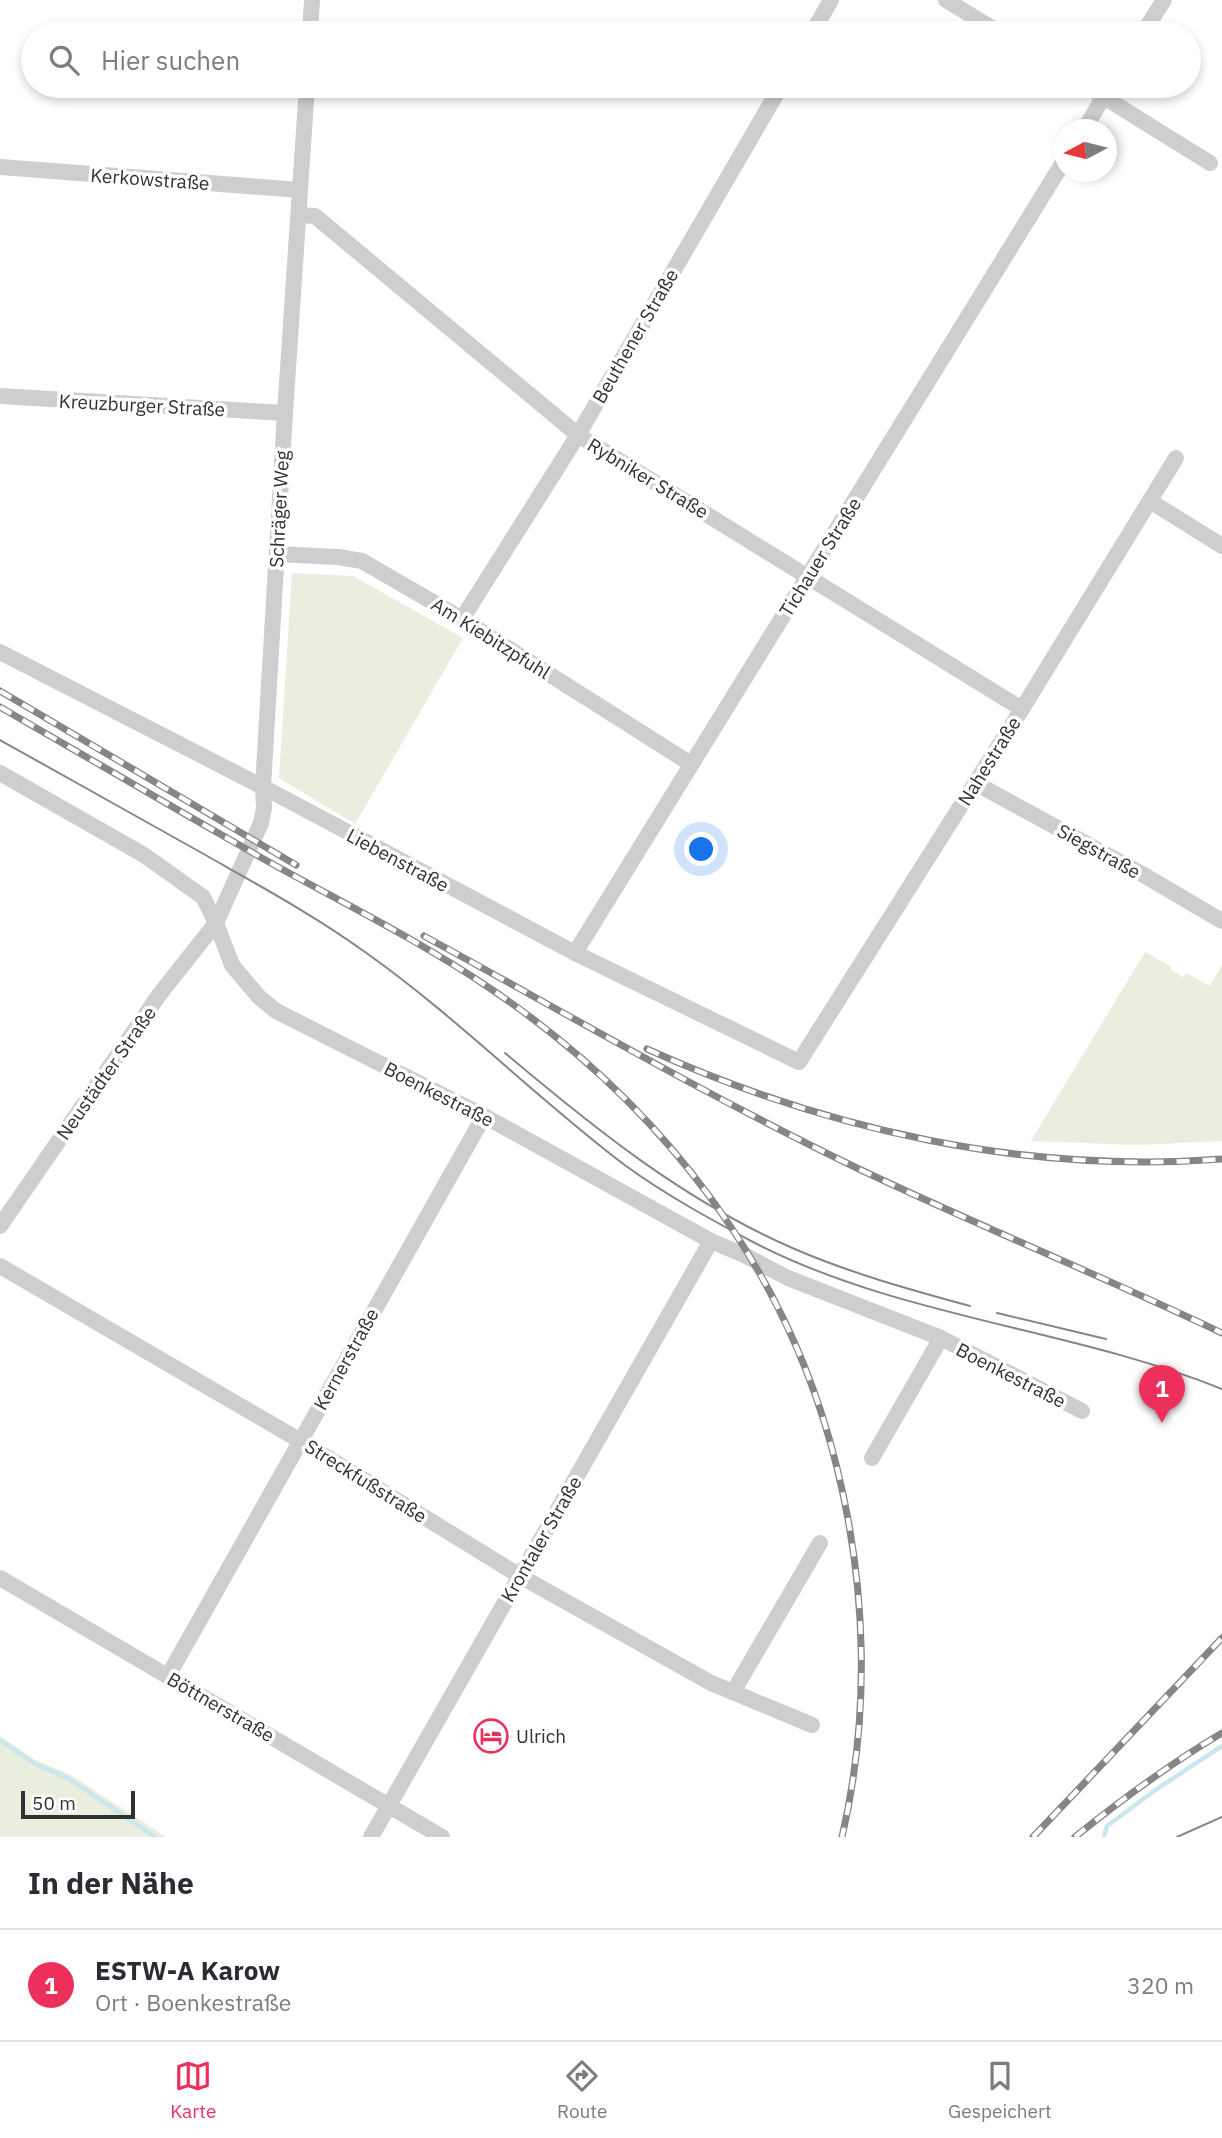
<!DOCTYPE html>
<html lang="de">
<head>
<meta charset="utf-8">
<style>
	body { margin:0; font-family:"IBM Plex Sans",sans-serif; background:#f2f2f3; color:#2b2b33 }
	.compass { position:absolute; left:1054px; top:119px; width:63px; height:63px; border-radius:50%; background:#fff; box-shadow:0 4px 10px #0003; rotate:263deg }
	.scale { position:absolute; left:21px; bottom:18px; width:114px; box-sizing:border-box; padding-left:7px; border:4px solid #313131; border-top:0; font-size:19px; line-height:24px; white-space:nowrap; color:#313131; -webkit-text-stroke:5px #fff; paint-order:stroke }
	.you { position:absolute; left:702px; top:850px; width:24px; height:24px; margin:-18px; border:5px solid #fff; border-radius:50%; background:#1a73e8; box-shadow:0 0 0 10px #1a73e833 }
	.badge { display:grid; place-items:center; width:46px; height:46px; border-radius:50%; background:#ec2f5b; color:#fff; font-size:23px; font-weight:700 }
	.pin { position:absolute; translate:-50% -58px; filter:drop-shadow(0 2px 4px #0008) }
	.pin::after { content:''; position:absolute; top:37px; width:24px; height:21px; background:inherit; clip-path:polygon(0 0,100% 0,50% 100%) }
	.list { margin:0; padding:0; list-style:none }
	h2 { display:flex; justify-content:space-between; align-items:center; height:91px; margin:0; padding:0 28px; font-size:30px }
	h2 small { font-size:23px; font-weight:400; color:#7c7c81 }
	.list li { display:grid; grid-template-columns:46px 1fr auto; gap:21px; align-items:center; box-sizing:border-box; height:112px; padding:0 28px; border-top:2px solid #e1e1e2 }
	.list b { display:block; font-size:26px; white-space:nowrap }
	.list p { margin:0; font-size:23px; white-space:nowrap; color:#7c7c81 }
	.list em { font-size:23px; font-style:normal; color:#7c7c81 }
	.icon { flex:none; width:38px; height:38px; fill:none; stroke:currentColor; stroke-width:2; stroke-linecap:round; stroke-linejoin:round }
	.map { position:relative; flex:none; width:1222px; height:1837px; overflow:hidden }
	.search { position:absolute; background:#fff; box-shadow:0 4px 10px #0003; left:21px; right:21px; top:21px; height:77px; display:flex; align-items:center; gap:18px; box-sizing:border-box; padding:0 24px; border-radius:38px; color:#7c7c81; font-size:26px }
	.sheet { height:203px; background:#fff }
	nav { display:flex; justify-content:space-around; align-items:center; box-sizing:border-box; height:98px; border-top:2px solid #e1e1e2; background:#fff; font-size:19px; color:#7c7c81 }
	nav a { display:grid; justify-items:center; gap:4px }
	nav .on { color:#ec2f5b }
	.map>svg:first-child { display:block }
	.green { fill:#e9eedf }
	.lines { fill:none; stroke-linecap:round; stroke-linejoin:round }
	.stream { stroke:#cbe6ee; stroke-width:4.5 }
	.minor { stroke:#cecece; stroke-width:16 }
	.tram { stroke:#868686; stroke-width:2 }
	.rail-casing { stroke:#868686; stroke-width:7 }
	.rail { stroke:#fff; stroke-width:4.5; stroke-dasharray:13; stroke-linecap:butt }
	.labels { text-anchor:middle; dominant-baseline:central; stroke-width:7; stroke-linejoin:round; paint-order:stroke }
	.street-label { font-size:19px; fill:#313131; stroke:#fff }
	.poi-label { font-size:19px; fill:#313131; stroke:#fff; text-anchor:start }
</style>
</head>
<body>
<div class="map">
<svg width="1222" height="1837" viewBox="0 0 1222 1837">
	<rect width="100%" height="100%" fill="#fff"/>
	<!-- green -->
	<g class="green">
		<path d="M 292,573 L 353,576 L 463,638 L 355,824 L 279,778 Z"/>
		<path d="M 1145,952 L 1170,966 L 1171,970 L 1183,977 L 1186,973 L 1210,986 L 1222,965 L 1222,1141 L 1136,1145 L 1031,1141 Z"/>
		<path d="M 0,1736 L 36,1760 L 71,1775 L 166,1837 L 0,1837 Z"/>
	</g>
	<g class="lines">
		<!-- stream -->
		<g class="stream">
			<path d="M 0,1740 L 35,1764 L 68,1778 L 155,1837"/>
			<path d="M 1104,1837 L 1107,1826 L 1154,1791 L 1222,1746"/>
		</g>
		<!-- minor -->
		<g class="minor">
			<path d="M 946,0 L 1000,33"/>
			<path d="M 310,33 L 312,0"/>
			<path d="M 812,33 L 831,0"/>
			<path d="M 1143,33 L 1164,0"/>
			<path d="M 1086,86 L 1210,163"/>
			<path d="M 1084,130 L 1110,86"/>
			<path d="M 0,167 L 300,190"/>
			<path d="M 299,215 L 315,216 L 578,435 L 1022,709"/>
			<path d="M 0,396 L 285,413"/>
			<path d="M 1150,501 L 1222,546"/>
			<path d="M 277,554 L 338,557 L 362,561 L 462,619 L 691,764"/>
			<path d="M 462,619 L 578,435 L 781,86"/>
			<path d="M 0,652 L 263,787 L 575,953 L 799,1062 L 1022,709 L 1176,458"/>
			<path d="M 0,773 L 144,855 L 203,897 L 216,923 L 232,965 L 259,997 L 276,1011 L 484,1116 L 711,1241 L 744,1255 L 788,1278 L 941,1338 L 1082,1411"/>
			<path d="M 975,783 L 1142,874 L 1222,921"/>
			<path d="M 575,953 L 1064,161"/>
			<path d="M 0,1226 L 159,995 L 216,923 L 261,823 L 264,808 L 263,787 L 285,413 L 307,86"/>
			<path d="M 0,1266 L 299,1440 L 520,1576 L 711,1683 L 812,1725"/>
			<path d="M 872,1458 L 941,1338"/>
			<path d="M 0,1578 L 442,1837"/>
			<path d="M 168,1676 L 484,1116"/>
			<path d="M 733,1692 L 820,1543"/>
			<path d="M 371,1837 L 711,1241"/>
		</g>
		<!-- tram -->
		<g class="tram">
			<path d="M 0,740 C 70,779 139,818 209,857 C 262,887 315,916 365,952 C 457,1017 536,1098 626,1166 C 666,1195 710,1219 753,1242 C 900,1318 1070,1328 1222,1389"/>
			<path d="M 505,1053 C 595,1129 687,1203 797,1250 C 853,1274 912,1290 970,1306"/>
			<path d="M 997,1313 L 1106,1339"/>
			<path d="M 1177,1837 L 1222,1817"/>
		</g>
		<defs>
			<g id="rail">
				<path d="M 0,691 L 296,865"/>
				<path d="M 0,707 C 90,759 179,811 269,862 C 343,903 420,941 491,989 C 661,1104 788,1267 837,1468 C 867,1589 870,1716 842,1837"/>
				<path d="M 424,936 C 569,1015 711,1098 859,1169 C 979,1226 1102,1276 1222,1333"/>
				<path d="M 647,1049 C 827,1130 1024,1174 1222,1159"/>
				<path d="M 1033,1837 L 1222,1638"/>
				<path d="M 1075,1837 C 1122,1799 1170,1764 1222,1733"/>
			</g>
		</defs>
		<!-- rail casing -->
		<use href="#rail" class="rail-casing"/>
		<!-- rail -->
		<use href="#rail" class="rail"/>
	</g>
	<!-- icons -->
	<defs>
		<symbol id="hotel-ring" viewBox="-11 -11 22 22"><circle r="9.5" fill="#fff" stroke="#ec2f5b" stroke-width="1.5"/><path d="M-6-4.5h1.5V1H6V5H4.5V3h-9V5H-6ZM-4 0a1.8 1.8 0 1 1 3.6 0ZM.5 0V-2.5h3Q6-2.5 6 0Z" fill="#ec2f5b"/></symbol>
	</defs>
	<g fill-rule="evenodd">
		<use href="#hotel-ring" x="472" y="1717" width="38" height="38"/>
	</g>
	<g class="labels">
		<!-- street labels -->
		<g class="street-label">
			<text transform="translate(150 179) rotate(4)">Kerkowstraße</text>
			<text transform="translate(635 336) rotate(-60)">Beuthener Straße</text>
			<text transform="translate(142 405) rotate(3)">Kreuzburger Straße</text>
			<text transform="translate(648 478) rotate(31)">Rybniker Straße</text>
			<text transform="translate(279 509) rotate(-87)">Schräger Weg</text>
			<text transform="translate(820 557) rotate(-58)">Tichauer Straße</text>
			<text transform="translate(491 638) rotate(32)">Am Kiebitzpfuhl</text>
			<text transform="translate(989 761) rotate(-58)">Nahestraße</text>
			<text transform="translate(1099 851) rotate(29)">Siegstraße</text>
			<text transform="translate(398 860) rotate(28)">Liebenstraße</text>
			<text transform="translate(106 1073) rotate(-55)">Neustädter Straße</text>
			<text transform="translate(439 1094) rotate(27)">Boenkestraße</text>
			<text transform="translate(346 1359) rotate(-61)">Kernerstraße</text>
			<text transform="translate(1011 1375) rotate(27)">Boenkestraße</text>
			<text transform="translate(366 1481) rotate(32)">Streckfußstraße</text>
			<text transform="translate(541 1539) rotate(-60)">Krontaler Straße</text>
			<text transform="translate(221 1707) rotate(30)">Böttnerstraße</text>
		</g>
		<!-- poi labels -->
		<g class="poi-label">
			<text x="516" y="1736">Ulrich</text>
		</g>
	</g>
</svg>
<svg class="compass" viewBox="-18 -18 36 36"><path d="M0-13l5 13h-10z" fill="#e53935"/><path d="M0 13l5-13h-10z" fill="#7c7c81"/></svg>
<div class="scale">50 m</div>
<div class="you"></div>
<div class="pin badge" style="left:1162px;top:1423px">1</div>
<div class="search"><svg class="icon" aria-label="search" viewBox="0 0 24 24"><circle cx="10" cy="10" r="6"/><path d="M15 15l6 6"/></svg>Hier suchen</div>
</div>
<section class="sheet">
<h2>In der Nähe<small></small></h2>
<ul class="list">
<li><span class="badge">1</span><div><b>ESTW-A Karow</b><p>Ort · Boenkestraße</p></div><em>320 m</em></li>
</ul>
</section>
<nav>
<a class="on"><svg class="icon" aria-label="map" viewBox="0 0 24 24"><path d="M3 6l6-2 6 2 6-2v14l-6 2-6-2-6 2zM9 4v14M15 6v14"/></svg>Karte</a>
<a><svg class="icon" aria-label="directions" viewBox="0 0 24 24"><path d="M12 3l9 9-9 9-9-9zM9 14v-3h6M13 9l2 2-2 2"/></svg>Route</a>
<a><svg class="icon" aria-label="saved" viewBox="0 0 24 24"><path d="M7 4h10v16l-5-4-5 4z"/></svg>Gespeichert</a>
</nav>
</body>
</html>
